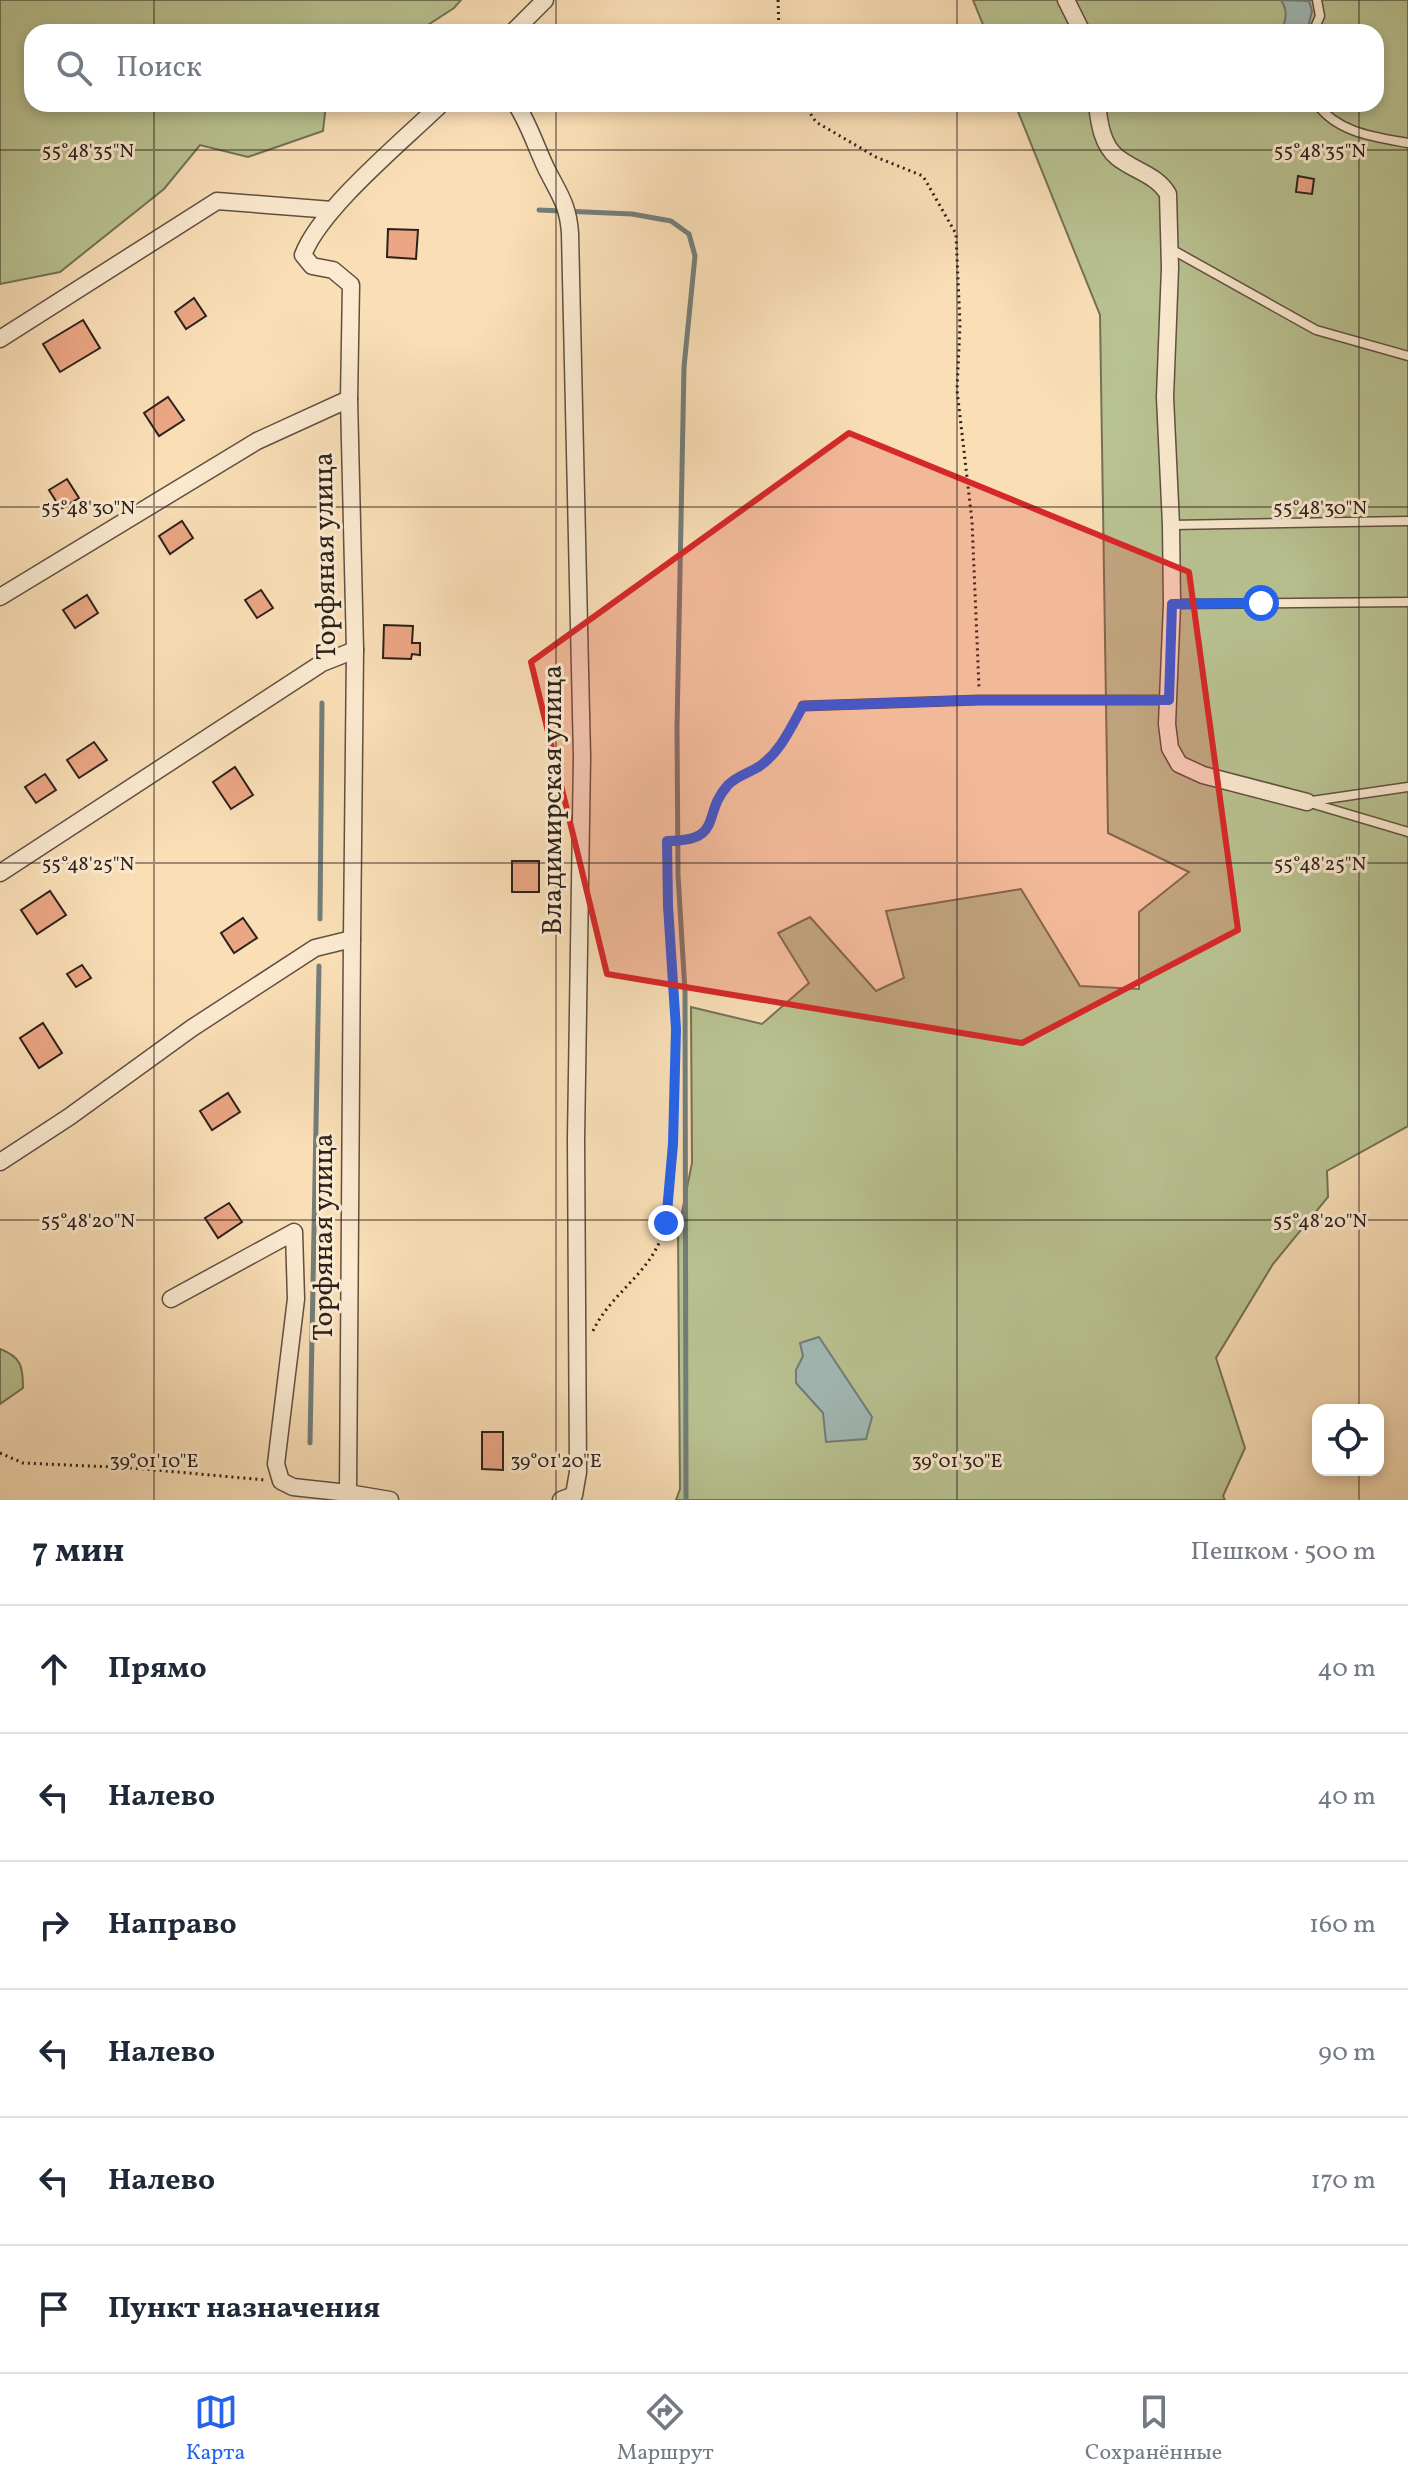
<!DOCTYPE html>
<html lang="ru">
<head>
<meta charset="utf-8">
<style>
	body { margin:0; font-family:Vollkorn,serif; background:#f2f2f3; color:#1f2937 }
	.controls { position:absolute; right:24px; bottom:24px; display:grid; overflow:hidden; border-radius:16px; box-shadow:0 4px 12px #0003 }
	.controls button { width:72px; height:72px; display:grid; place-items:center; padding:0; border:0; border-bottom:2px solid #e0e1e3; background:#fff; color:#1f2937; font:40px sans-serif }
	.stop { position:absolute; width:24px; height:24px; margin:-18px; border:6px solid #2563eb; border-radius:50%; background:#fff }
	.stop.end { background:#2563eb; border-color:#fff; box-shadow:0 2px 8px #0008 }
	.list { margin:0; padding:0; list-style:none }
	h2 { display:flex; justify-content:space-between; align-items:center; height:104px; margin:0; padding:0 32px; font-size:34px }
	h2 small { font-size:26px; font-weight:400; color:#747a83 }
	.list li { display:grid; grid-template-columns:52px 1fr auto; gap:24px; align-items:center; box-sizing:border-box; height:128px; padding:0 32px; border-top:2px solid #e0e1e3 }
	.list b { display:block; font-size:30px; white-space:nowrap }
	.list em { font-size:26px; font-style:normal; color:#747a83 }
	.icon { flex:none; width:44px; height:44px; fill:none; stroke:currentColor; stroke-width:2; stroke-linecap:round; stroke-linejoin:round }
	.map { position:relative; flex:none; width:1408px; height:1500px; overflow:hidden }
	.search { position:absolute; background:#fff; box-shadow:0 4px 12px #0003; left:24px; right:24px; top:24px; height:88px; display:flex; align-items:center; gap:20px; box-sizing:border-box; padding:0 28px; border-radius:24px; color:#747a83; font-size:30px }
	.sheet { height:872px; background:#fff }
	nav { display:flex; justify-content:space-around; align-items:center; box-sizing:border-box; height:112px; border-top:2px solid #e0e1e3; background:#fff; font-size:22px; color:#747a83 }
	nav a { display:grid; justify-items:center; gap:4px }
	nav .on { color:#2563eb }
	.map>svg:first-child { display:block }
	.green { fill:#b9c291; stroke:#737256; stroke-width:2 }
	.water { fill:#a1bab7; stroke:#737d79; stroke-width:2 }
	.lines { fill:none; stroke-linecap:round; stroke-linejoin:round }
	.stream { stroke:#737d79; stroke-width:5 }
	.building { fill:#eba684; stroke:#2d211c; stroke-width:2 }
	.lane-casing { stroke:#605042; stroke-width:11 }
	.street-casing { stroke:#605042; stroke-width:19 }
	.path { stroke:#2d211c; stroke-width:3; stroke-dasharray:2 4; stroke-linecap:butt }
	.lane { stroke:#fbead0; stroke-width:8 }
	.street { stroke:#fbead0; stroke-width:16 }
	.route { stroke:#2563eb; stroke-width:10 }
	.marked { fill:#d62828; fill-opacity:0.2; stroke:#d62828; stroke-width:6; stroke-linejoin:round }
	.ticks { fill:none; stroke:#2d211c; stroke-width:2; stroke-opacity:0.45 }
	.labels { text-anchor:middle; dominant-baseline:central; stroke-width:6; stroke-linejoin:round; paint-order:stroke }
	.street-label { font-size:28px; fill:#2d211c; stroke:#fbead0 }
	.ticks-label { font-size:20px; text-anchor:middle; fill:#2d211c; stroke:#fbead0; stroke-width:6; stroke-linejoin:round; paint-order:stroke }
</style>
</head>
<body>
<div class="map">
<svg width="1408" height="1500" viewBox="0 0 1408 1500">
	<rect width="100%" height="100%" fill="#f9deb6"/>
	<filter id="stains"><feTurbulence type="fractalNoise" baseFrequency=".0025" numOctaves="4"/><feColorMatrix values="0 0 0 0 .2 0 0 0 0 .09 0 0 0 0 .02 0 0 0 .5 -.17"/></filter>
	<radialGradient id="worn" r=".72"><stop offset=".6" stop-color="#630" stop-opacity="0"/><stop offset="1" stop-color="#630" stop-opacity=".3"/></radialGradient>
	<!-- green -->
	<g class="green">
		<path d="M 0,0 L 461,0 L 454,8 L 417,32 L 32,32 L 32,104 L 326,104 L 323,131 L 248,157 L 200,145 L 164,189 L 60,272 L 0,284 Z"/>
		<path d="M 973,0 L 1408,0 L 1408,1126 L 1327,1171 L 1328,1197 L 1273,1264 L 1216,1358 L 1245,1448 L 1223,1496 L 1225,1500 L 676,1500 L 680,1489 L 678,1232 L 692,1163 L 691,1007 L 762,1024 L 809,983 L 778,933 L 810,917 L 876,991 L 904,978 L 886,911 L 1021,889 L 1080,986 L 1139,989 L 1139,912 L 1189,872 L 1108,833 L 1100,315 L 1015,104 L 1376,104 L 1376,32 L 986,32 Z"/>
		<path d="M 0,1349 C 21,1357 23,1366 23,1388 L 0,1404 Z"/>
	</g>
	<!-- water -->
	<g class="water">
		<path d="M 1281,0 L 1309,1 L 1312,11 L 1307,32 L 1282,32 C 1285,19 1289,13 1281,0 Z"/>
		<path d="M 819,1337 L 872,1417 L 866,1439 L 826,1442 L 823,1413 L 796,1383 L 796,1370 L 803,1356 L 800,1343 Z"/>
	</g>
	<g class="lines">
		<!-- stream -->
		<g class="stream">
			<path d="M 539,210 L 632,214 L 671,221 L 689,234 L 695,256 L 684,367 L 677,728 L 678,875 L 685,992 L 686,1500"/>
			<path d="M 320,919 L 322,703"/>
			<path d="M 310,1443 L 319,966"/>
		</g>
	</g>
	<!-- building -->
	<g class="building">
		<path d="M 1298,176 L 1314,179 L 1312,194 L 1296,192 Z"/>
		<path d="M 388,229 L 418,230 L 416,259 L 387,257 Z"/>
		<path d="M 194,298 L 206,316 L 186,329 L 175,312 Z"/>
		<path d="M 83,320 L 100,348 L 60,372 L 43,344 Z"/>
		<path d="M 168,397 L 184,420 L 159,436 L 144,413 Z"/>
		<path d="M 67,479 L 79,498 L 61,509 L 49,490 Z"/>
		<path d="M 182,521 L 193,538 L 170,554 L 159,536 Z"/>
		<path d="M 261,590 L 273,608 L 257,618 L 245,600 Z"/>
		<path d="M 87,595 L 98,613 L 75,628 L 63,610 Z"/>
		<path d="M 384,625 L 413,626 L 412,643 L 420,643 L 420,655 L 412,654 L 411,659 L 383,658 Z"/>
		<path d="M 94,742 L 107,760 L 79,778 L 67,760 Z"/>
		<path d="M 235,767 L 253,795 L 231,809 L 213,782 Z"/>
		<path d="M 45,774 L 56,790 L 36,803 L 25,787 Z"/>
		<rect x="512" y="861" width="27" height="31"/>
		<path d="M 50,891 L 66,915 L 37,934 L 21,910 Z"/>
		<path d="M 243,918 L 257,938 L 234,953 L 221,933 Z"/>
		<path d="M 82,965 L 91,978 L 76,987 L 67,974 Z"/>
		<path d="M 43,1023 L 62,1053 L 39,1068 L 20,1038 Z"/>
		<path d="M 228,1093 L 240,1112 L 212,1130 L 200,1111 Z"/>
		<path d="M 229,1203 L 242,1222 L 218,1238 L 205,1218 Z"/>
		<path d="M 482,1432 L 503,1432 L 503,1470 L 482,1469 Z"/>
	</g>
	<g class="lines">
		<defs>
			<g id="lane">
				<path d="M 1313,32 L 1320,16 L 1317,0"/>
				<path d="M 1317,104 C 1338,133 1375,137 1408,143"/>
				<path d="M 1171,249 L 1316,330 L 1408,356"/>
				<path d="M 1171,525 L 1408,521"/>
				<path d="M 1172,604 L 1408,602"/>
				<path d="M 803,706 L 979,700 L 1169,700"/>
				<path d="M 1312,801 L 1408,787"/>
				<path d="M 1307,802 L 1408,832"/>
			</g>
			<g id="street">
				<path d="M 1066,0 L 1082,32"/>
				<path d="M 513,32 L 545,0"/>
				<path d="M 516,104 C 529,124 536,147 546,168 C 559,194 568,204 570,233 L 582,757 L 576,1139 L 578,1472 L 574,1495 L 561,1500"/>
				<path d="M 1097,104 C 1099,122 1102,145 1117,157 C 1134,171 1156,174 1168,194 L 1170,268 L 1165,397 L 1171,525 L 1172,604 L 1167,724 L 1170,748 L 1179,764 L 1203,775 L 1307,802"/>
				<path d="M 0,339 L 217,201 L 332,210"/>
				<path d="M 0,597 L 257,441 L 349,399"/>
				<path d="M 0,873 L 322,663 L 355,650"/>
				<path d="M 352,939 L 348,1493 L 390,1500"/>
				<path d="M 0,1162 L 69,1117 L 192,1028 L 315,948 L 352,939 L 355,650 L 349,399 L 351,285 L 333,270 L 312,266 L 303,255 C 321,208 403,141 441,104"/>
				<path d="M 171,1299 L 294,1232 L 296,1299 L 276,1464 L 281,1481 L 293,1487 L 348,1493"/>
			</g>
		</defs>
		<!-- lane casing -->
		<use href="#lane" class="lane-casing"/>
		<!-- street casing -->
		<use href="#street" class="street-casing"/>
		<!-- path -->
		<g class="path">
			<path d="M 778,0 L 779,32"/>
			<path d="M 804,104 L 816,122 L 876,157 L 923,176 L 956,234 L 960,325 L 957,390 L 972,521 L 979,688"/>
			<path d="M 593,1331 C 609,1296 648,1274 661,1238 C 669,1215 669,1189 671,1165 C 682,1057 668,950 667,841 C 726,841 700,812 729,784 C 738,776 752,772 761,765 C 779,752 788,734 798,715"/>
			<path d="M 0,1453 L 23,1463 L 133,1468 L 265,1480"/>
		</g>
		<!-- lane -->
		<use href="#lane" class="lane"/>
		<!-- street -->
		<use href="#street" class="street"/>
	</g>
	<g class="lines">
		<!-- route -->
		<path class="route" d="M 666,1223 L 673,1144 L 676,1029 L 668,906 L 667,841 C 725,841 701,814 728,785 C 736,776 751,772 760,766 C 781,751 791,727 803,706 L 979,700 L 1169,700 L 1172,604 L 1261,603"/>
	</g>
	<!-- marked area -->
	<path class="marked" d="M 849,433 L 1189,572 L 1238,930 L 1022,1043 L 607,974 L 531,662 Z"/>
	<!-- ticks -->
	<path class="ticks" d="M 154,0 L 154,32M 556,0 L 556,32M 957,0 L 957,32M 1359,0 L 1359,32M 154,104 L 154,1500M 556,104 L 556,1500M 957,104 L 957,1500M 1359,104 L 1359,1410M 0,150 L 1408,150M 0,507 L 1408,507M 0,863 L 1408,863M 0,1220 L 1408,1220M 1359,1470 L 1359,1500"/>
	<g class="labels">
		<!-- street labels -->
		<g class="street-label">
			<text transform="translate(326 556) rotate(-91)">Торфяная улица</text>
			<text transform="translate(553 800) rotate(-90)">Владимирская улица</text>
			<text transform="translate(324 1237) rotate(-90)">Торфяная улица</text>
		</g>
	</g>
	<g class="ticks-label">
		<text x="88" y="157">55°48'35"N</text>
		<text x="1320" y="157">55°48'35"N</text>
		<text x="88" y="514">55°48'30"N</text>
		<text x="1320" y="514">55°48'30"N</text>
		<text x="88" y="870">55°48'25"N</text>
		<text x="1320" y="870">55°48'25"N</text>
		<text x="88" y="1227">55°48'20"N</text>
		<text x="1320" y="1227">55°48'20"N</text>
		<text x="154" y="1467">39°01'10"E</text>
		<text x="556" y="1467">39°01'20"E</text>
		<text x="957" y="1467">39°01'30"E</text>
	</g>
	<rect width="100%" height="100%" filter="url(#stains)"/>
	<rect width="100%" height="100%" fill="url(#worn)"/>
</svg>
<div class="controls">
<button><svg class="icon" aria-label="locate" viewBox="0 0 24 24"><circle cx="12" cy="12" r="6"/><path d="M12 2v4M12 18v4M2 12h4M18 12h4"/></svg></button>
</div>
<div class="stop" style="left:1261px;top:603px"></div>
<div class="stop end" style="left:666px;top:1223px"></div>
<div class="search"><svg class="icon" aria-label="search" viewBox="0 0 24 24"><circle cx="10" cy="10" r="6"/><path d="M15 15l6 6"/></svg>Поиск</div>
</div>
<section class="sheet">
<h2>7 мин<small>Пешком · 500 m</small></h2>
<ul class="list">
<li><svg class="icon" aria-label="ahead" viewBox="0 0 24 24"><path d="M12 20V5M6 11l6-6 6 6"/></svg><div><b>Прямо</b></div><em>40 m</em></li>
<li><svg class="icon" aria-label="left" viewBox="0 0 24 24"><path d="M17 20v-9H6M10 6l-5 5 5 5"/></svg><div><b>Налево</b></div><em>40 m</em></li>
<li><svg class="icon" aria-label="right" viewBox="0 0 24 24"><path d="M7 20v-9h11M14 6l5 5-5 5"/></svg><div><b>Направо</b></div><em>160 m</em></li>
<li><svg class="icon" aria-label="left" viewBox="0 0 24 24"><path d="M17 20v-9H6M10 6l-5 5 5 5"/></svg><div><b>Налево</b></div><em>90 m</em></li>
<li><svg class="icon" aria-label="left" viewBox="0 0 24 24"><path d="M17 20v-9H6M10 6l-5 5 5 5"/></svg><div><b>Налево</b></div><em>170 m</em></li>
<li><svg class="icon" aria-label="arrive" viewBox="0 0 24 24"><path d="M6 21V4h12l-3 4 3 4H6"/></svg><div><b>Пункт назначения</b></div></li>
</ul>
</section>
<nav>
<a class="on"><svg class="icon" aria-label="map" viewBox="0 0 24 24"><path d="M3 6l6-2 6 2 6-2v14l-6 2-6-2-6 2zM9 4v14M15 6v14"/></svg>Карта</a>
<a><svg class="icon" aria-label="directions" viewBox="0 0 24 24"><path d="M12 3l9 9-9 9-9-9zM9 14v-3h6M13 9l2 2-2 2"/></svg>Маршрут</a>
<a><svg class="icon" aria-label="saved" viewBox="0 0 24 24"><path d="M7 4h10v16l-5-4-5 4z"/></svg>Сохранённые</a>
</nav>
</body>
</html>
